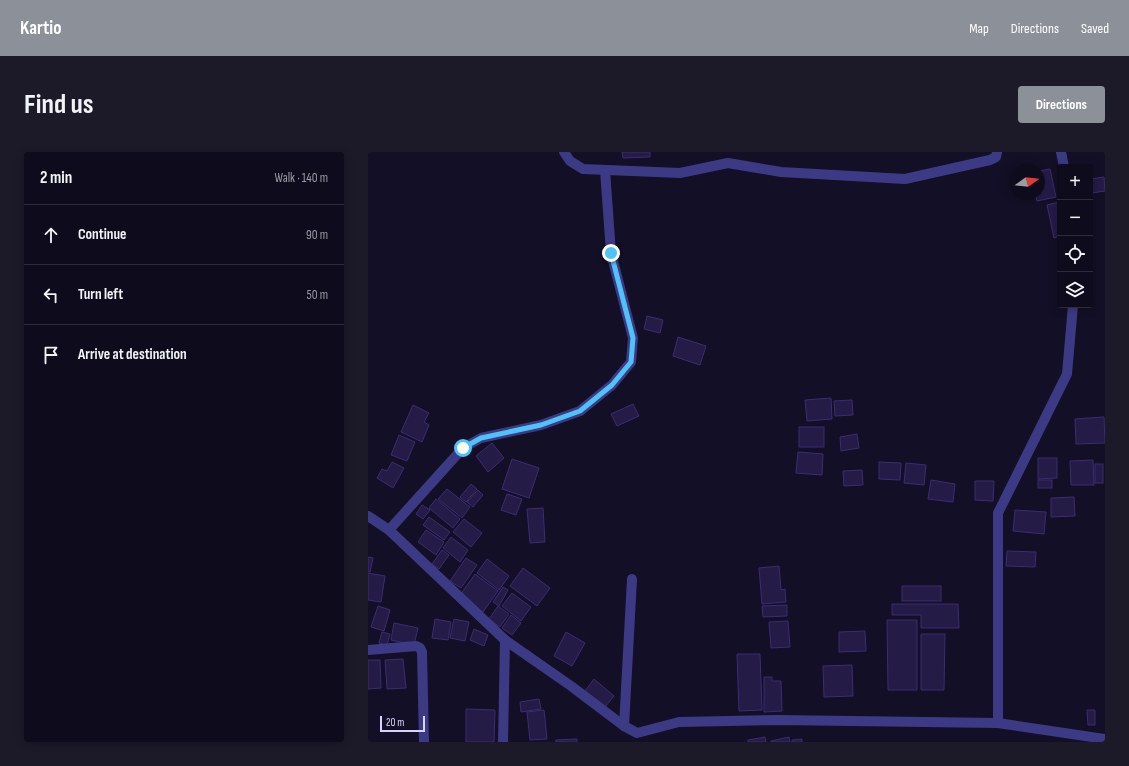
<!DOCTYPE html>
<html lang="en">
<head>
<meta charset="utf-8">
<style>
	body { margin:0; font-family:"Sofia Sans Condensed",sans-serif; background:#1c1929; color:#f1f3f6 }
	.controls { position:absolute; right:12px; top:12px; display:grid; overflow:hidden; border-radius:4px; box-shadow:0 2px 10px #0003 }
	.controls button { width:36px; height:36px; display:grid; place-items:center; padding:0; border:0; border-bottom:1px solid #2e2b3b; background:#0e0b1c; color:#f1f3f6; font:20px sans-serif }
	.compass { position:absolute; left:641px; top:12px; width:36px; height:36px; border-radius:50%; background:#0e0b1c; box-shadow:0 2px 10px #0003; rotate:75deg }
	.scale { position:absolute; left:12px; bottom:10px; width:45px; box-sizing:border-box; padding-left:4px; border:2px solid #d9d4ff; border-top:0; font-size:11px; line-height:14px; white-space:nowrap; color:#d9d4ff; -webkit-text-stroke:3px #130f26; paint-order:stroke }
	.stop { position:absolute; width:12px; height:12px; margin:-9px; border:3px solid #4fc3f7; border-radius:50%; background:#fff }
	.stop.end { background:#4fc3f7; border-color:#fff; box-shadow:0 1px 4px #0008 }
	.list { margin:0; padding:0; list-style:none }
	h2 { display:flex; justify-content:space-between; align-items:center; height:52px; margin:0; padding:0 16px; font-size:17px }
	h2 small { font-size:13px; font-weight:400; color:#9b9ba3 }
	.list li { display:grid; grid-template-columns:26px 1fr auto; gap:12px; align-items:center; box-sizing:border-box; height:60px; padding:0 16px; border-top:1px solid #2e2b3b }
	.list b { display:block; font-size:15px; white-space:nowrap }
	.list em { font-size:13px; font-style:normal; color:#9b9ba3 }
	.icon { flex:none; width:22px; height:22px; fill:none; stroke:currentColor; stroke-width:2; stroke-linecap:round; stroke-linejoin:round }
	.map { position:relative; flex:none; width:737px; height:590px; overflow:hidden; border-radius:4px }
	header { display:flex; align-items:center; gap:24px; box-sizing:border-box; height:56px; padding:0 20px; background:#8c9099; color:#fff }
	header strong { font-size:19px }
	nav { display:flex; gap:22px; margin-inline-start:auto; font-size:14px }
	.intro { display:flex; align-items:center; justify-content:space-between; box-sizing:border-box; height:96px; padding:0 24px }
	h1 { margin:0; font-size:28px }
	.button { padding:10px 18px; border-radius:4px; background:#8c9099; color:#fff; font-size:14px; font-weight:700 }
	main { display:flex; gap:24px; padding:0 24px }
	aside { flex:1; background:#0e0b1c; border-radius:4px; box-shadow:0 2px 10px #0003 }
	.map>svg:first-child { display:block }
	.building { fill:#241b47; stroke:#3b2d73 }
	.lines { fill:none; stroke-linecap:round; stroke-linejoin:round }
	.minor { stroke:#3d3a85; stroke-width:10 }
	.route { stroke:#4fc3f7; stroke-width:5 }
</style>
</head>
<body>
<header>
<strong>Kartio</strong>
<nav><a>Map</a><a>Directions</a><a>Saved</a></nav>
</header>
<div class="intro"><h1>Find us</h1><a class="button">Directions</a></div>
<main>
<aside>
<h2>2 min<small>Walk · 140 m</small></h2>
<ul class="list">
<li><svg class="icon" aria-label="ahead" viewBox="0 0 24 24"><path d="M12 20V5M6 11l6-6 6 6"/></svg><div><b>Continue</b></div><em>90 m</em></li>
<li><svg class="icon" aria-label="left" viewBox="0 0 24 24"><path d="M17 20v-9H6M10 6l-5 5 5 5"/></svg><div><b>Turn left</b></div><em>50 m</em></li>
<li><svg class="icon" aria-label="arrive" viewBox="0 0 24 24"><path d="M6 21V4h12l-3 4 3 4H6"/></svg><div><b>Arrive at destination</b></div></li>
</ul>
</aside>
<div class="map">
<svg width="737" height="590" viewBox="0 0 737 590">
	<rect width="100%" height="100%" fill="#130f26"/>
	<!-- building -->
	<g class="building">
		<path d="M 254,0 L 282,0 L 282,5 L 255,6 Z"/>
		<path d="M 682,17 L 688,45 L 669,49 L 667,42 L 671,42 L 671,19 Z"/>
		<path d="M 736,25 L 737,39 L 724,41 L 722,27 Z"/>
		<path d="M 691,50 L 692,84 L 686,86 L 679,53 Z"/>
		<path d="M 279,164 L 295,168 L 292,181 L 276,177 Z"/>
		<path d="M 310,185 L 338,194 L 332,213 L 305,204 Z"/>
		<path d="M 463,246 L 464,267 L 439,269 L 437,248 Z"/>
		<path d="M 484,248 L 485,263 L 467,264 L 466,249 Z"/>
		<path d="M 265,252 L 271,264 L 249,274 L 243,262 Z"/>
		<path d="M 45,253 L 61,261 L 56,270 L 61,273 L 54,290 L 33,280 Z"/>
		<path d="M 736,265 L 737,291 L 708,292 L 707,267 Z"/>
		<rect x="431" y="275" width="25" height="20"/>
		<path d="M 489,282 L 491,296 L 473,299 L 472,285 Z"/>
		<path d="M 31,283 L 47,290 L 39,309 L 23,303 Z"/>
		<path d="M 124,291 L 136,306 L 120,320 L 108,304 Z"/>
		<path d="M 430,300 L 455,302 L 454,323 L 428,321 Z"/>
		<path d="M 670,306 L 689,306 L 689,326 L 670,327 Z"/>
		<path d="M 144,307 L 171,316 L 161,346 L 134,337 Z"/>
		<path d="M 725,308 L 726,333 L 703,333 L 702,309 Z"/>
		<path d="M 24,310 L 36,316 L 25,336 L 9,326 L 14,317 L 19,319 Z"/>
		<path d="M 511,310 L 533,311 L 532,328 L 511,327 Z"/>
		<path d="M 538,311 L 558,313 L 556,333 L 536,331 Z"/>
		<rect x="727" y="312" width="8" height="19"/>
		<path d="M 494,318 L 495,333 L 476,334 L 475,319 Z"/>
		<path d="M 563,328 L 587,332 L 585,350 L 560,347 Z"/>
		<rect x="670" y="328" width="14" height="8"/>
		<path d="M 607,329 L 626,329 L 625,349 L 607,348 Z"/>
		<path d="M 103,332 L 109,337 L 98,350 L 92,345 Z"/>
		<path d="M 79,337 L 102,355 L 94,366 L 70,347 Z"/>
		<path d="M 110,338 L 115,343 L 105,355 L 99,350 Z"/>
		<path d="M 139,342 L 154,347 L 148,363 L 133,358 Z"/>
		<path d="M 706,345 L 707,364 L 683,365 L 683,346 Z"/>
		<path d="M 68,347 L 92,367 L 85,376 L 61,356 Z"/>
		<path d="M 54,353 L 62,358 L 55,367 L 48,362 Z"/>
		<path d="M 175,356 L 177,390 L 162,391 L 159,357 Z"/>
		<path d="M 647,358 L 678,360 L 676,382 L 645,379 Z"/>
		<path d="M 61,365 L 82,380 L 76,388 L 55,373 Z"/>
		<path d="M 96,367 L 114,381 L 103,395 L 85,380 Z"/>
		<path d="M 58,378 L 76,390 L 68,403 L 50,390 Z"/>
		<path d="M 83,385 L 100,398 L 92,410 L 75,396 Z"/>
		<path d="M 74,398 L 81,403 L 71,417 L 64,412 Z"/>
		<path d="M 639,399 L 668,400 L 667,415 L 638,414 Z"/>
		<path d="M 0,405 L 5,406 L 2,420 L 0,419 Z"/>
		<path d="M 98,406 L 109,413 L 93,436 L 82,429 Z"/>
		<path d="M 119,407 L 141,424 L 131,438 L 109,421 Z"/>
		<path d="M 411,414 L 413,438 L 417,437 L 418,450 L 394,452 L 391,416 Z"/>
		<path d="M 155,416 L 182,436 L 169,454 L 142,434 Z"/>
		<path d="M 0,421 L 17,424 L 13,450 L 0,448 Z"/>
		<path d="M 107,422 L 130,439 L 115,460 L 92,443 Z"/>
		<rect x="534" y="434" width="39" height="15"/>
		<path d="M 135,435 L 140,438 L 131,454 L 125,450 Z"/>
		<path d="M 144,441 L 163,455 L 153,469 L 134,454 Z"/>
		<path d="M 524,452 L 590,452 L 591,476 L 553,476 L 553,463 L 524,463 Z"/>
		<path d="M 419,453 L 419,464 L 395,465 L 394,454 Z"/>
		<path d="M 10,454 L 22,458 L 16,479 L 3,475 Z"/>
		<path d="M 130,454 L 141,462 L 132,475 L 121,467 Z"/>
		<path d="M 143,463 L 153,471 L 144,483 L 134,476 Z"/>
		<path d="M 67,467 L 83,470 L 80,488 L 64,486 Z"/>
		<path d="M 86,467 L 101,470 L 97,489 L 82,486 Z"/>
		<path d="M 519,468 L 549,468 L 549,538 L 520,538 Z"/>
		<path d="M 420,469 L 422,495 L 403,496 L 401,470 Z"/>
		<path d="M 26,471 L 50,476 L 46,493 L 23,488 Z"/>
		<path d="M 106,477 L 120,483 L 116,494 L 102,488 Z"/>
		<path d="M 497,479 L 498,499 L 471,500 L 471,480 Z"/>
		<path d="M 14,480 L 22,482 L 19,493 L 11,491 Z"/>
		<path d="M 198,480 L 217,491 L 204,514 L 186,504 Z"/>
		<path d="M 553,482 L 577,482 L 576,538 L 553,538 Z"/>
		<path d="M 369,502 L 392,502 L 394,558 L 371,559 Z"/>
		<path d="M 35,507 L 38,536 L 19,537 L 17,508 Z"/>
		<path d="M 0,508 L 12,508 L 13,536 L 0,537 Z"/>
		<path d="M 484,513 L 485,544 L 456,545 L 455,514 Z"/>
		<path d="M 396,525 L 404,525 L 404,529 L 413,529 L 414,559 L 396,560 Z"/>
		<path d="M 226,527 L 246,544 L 237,555 L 217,539 Z"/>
		<path d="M 171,547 L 173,557 L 153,560 L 152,550 Z"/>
		<path d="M 98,557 L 127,558 L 126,590 L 98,590 Z"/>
		<path d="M 176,558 L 179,587 L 162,588 L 159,560 Z"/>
		<path d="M 719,558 L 727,558 L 727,573 L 720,573 Z"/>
		<path d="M 397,585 L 398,590 L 380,590 L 380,588 Z"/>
		<path d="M 421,585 L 422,590 L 403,590 L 403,589 Z"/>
		<path d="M 209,587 L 209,590 L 188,590 L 188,588 Z"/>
		<path d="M 434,587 L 434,590 L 424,590 L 424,588 Z"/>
	</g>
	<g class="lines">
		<!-- minor -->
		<g class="minor">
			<path d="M 196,0 L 202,9 L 215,17 L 312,21 L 360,11 L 413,20 L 537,27 L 622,8 L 628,5 L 629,0"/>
			<path d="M 693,0 L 696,15"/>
			<path d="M 0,364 L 21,378 L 137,488 L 203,534 L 256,574 L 269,581 L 311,570 L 410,568 L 630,571 L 737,587"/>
			<path d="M 21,378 L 95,296 L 113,286 L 173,273 L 212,259 L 244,233 L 263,210 L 265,186 L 243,101 L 237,18"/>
			<path d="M 0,498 L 48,494 L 52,496 L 54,500 L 56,590"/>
			<path d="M 630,571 L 630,361 L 699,222 L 705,153"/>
			<path d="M 256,574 L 264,427"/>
			<path d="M 135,590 L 137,488"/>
		</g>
	</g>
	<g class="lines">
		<!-- route -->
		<path class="route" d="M 95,296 L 113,286 L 173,273 L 212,259 L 244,233 L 263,210 L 265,186 L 243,101"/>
	</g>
</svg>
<div class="controls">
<button>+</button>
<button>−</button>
<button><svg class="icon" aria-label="locate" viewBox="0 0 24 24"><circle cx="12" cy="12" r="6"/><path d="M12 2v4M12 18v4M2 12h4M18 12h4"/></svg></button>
<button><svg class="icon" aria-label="layers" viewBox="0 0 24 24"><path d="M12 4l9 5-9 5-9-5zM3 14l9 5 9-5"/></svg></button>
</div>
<svg class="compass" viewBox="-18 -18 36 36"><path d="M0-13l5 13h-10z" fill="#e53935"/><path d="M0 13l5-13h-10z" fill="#9b9ba3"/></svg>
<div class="scale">20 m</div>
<div class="stop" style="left:95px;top:296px"></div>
<div class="stop end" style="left:243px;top:101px"></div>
</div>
</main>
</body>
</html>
